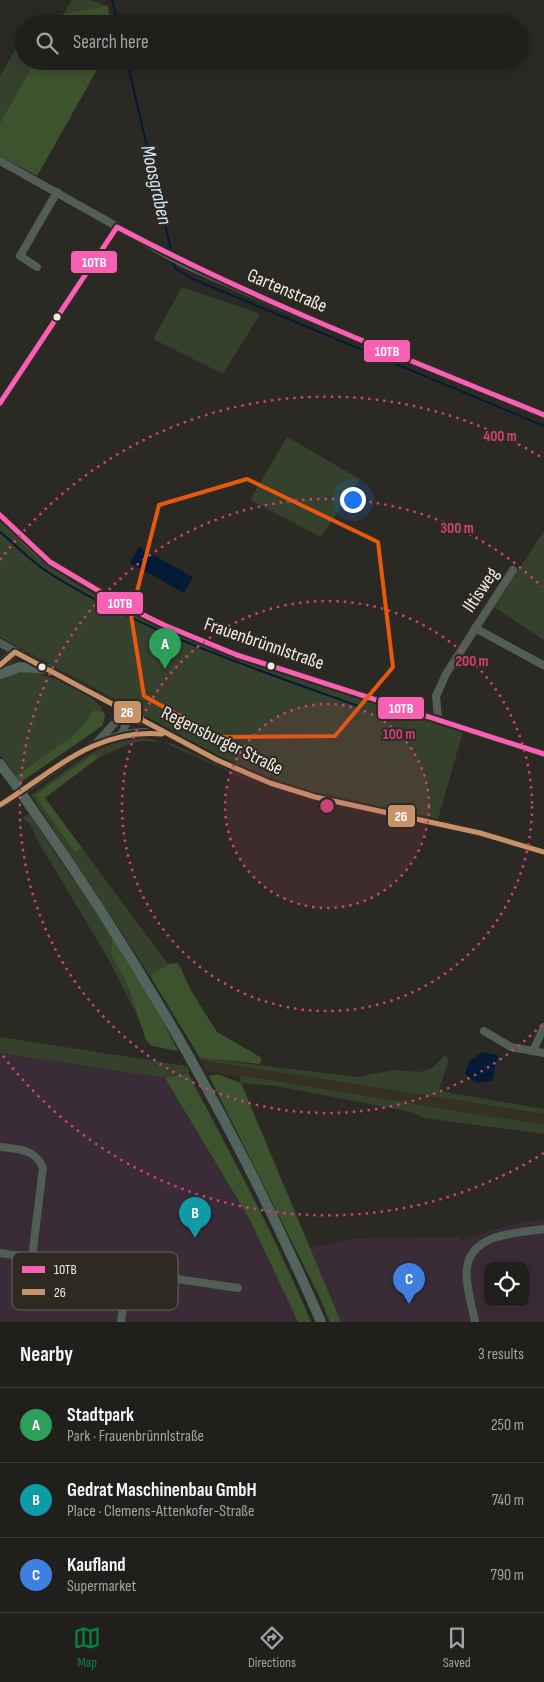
<!DOCTYPE html>
<html lang="en">
<head>
<meta charset="utf-8">
<style>
	body { margin:0; font-family:"Sofia Sans Condensed",sans-serif; background:#282724; color:#f1f3f6 }
	.controls { position:absolute; right:15px; bottom:15px; display:grid; overflow:hidden; border-radius:10px; box-shadow:0 2px 12px #0003 }
	.controls button { width:45px; height:45px; display:grid; place-items:center; padding:0; border:0; border-bottom:1px solid #3d3d3a; background:#201f1b; color:#f1f3f6; font:25px sans-serif }
	.you { position:absolute; left:352px; top:499px; width:18px; height:18px; margin:-12px; border:4px solid #fff; border-radius:50%; background:#1a73e8; box-shadow:0 0 0 8px #1a73e833 }
	.badge { display:grid; place-items:center; width:32px; height:32px; border-radius:50%; background:#0b8043; color:#fff; font-size:16px; font-weight:700 }
	.pin { position:absolute; translate:-50% -41px; filter:drop-shadow(0 1px 2px #0008) }
	.pin::after { content:''; position:absolute; top:26px; width:18px; height:15px; background:inherit; clip-path:polygon(0 0,100% 0,50% 100%) }
	.list { margin:0; padding:0; list-style:none }
	h2 { display:flex; justify-content:space-between; align-items:center; height:65px; margin:0; padding:0 20px; font-size:21px }
	h2 small { font-size:16px; font-weight:400; color:#a2a2a3 }
	.list li { display:grid; grid-template-columns:32px 1fr auto; gap:15px; align-items:center; box-sizing:border-box; height:75px; padding:0 20px; border-top:1px solid #3d3d3a }
	.list b { display:block; font-size:19px; white-space:nowrap }
	.list p { margin:0; font-size:16px; white-space:nowrap; color:#a2a2a3 }
	.list em { font-size:16px; font-style:normal; color:#a2a2a3 }
	.icon { flex:none; width:28px; height:28px; fill:none; stroke:currentColor; stroke-width:2; stroke-linecap:round; stroke-linejoin:round }
	.map { position:relative; flex:none; width:544px; height:1322px; overflow:hidden }
	.search { position:absolute; background:#201f1b; box-shadow:0 2px 12px #0003; left:15px; right:15px; top:15px; height:55px; display:flex; align-items:center; gap:12px; box-sizing:border-box; padding:0 18px; border-radius:28px; color:#a2a2a3; font-size:19px }
	.sheet { height:290px; background:#201f1b }
	nav { display:flex; justify-content:space-around; align-items:center; box-sizing:border-box; height:70px; border-top:1px solid #3d3d3a; background:#201f1b; font-size:14px; color:#a2a2a3 }
	nav a { display:grid; justify-items:center; gap:2px }
	nav .on { color:#0b8043 }
	.map>svg:first-child { display:block }
	.commercial { fill:#3a2c36; fill-rule:evenodd }
	.built { fill:#353021 }
	.green { fill:#35412c }
	.forest { fill:#3d532e }
	.water { fill:#041a36 }
	.lines { fill:none; stroke-linecap:round; stroke-linejoin:round }
	.stream { stroke:#041a36; stroke-width:2 }
	.minor { stroke:#515d56; stroke-width:8 }
	.major { stroke:#52645b; stroke-width:10 }
	.major-bridge { stroke:#52645b; stroke-width:10 }
	.bus-1-casing { stroke:#2e2a21; stroke-width:9 }
	.bus-2-casing { stroke:#2e2a21; stroke-width:9 }
	.bus-1 { stroke:#f860b3; stroke-width:5 }
	.bus-2 { stroke:#c7916a; stroke-width:5 }
	.marked { fill:none; stroke:#e8590c; stroke-width:4; stroke-linejoin:round }
	.ring { fill:none; stroke:#cb4277; stroke-width:2.5; stroke-dasharray:2.5 5 }
	.bus-dot { fill:#eeece5; stroke:#2e2a21; stroke-width:2 }
	.labels { text-anchor:middle; dominant-baseline:central; stroke-width:4; stroke-linejoin:round; paint-order:stroke }
	.street-label { font-size:19px; fill:#eeece5; stroke:#2e2a21 }
	.water-label { font-size:20px; font-style:italic; fill:#d3e6ff; stroke:#2e2a21 }
	.key { fill:#2e2a21; stroke:#68645c; stroke-width:1 }
	.key-label { font-size:14px; fill:#eeece5 }
	.centre { fill:#cb4277; stroke:#2e2a21; stroke-width:2.5 }
	.ring-label { font-size:15px; text-anchor:middle; font-weight:bold; fill:#cb4277; stroke:#2e2a21; stroke-width:4; stroke-linejoin:round; paint-order:stroke }
	.line-badge { stroke:#2e2a21; stroke-width:2 }
	.badge-label { font-size:14px; text-anchor:middle; font-weight:bold; fill:#fff }
</style>
</head>
<body>
<div class="map">
<svg width="544" height="1322" viewBox="0 0 544 1322">
	<rect width="100%" height="100%" fill="#2b2924"/>
	<!-- commercial -->
	<g class="commercial">
		<path d="M 0,1053 L 165,1078 L 249,1218 L 298,1322 L 0,1322 Z"/>
		<path d="M 544,1219 L 544,1322 L 341,1322 L 310,1248 L 351,1239 L 459,1237 L 462,1241 L 502,1227 ZM 488,1266 L 525,1266 L 525,1303 L 488,1303 Z"/>
	</g>
	<!-- built -->
	<path class="built" d="M 201,1060 L 544,1114 L 544,1125 L 206,1071 Z"/>
	<!-- green -->
	<g class="green">
		<path d="M 72,0 L 90,0 L 108,6 L 63,14 Z"/>
		<path d="M 23,35 L 24,61 L 35,61 L 0,123 L 0,77 Z"/>
		<path d="M 182,287 L 260,314 L 223,374 L 153,339 Z"/>
		<path d="M 287,437 L 360,479 L 321,537 L 250,500 Z"/>
		<path d="M 0,520 L 42,561 L 78,585 L 122,609 L 236,657 L 463,732 L 438,819 C 387,808 333,800 283,783 C 261,775 240,766 219,756 L 0,637 Z"/>
		<path d="M 544,531 L 544,640 L 494,607 Z"/>
		<path d="M 24,671 C 46,674 93,690 104,712 L 94,710 L 75,734 L 16,776 L 0,755 L 0,679 Z"/>
		<path d="M 141,737 L 173,744 L 277,793 L 163,742 L 142,741 L 127,745 L 98,758 L 94,754 L 36,794 L 75,853 L 82,848 L 168,964 L 150,976 L 31,795 C 64,773 100,739 141,737 Z"/>
		<path d="M 29,814 L 112,937 L 111,955 L 126,981 L 138,1018 L 110,962 L 35,836 C 33,827 30,822 22,818 Z"/>
		<path d="M 0,1037 L 187,1066 L 190,1072 L 165,1078 L 0,1053 Z"/>
		<path d="M 444,1056 L 449,1058 L 439,1091 L 544,1109 L 544,1114 L 201,1060 L 200,1058 L 357,1077 L 394,1070 L 420,1072 L 432,1068 Z"/>
		<path d="M 239,1075 L 544,1125 L 544,1134 L 424,1118 L 411,1112 L 276,1086 L 241,1083 Z"/>
	</g>
	<!-- forest -->
	<g class="forest">
		<path d="M 108,6 L 110,24 L 57,24 L 63,14 Z"/>
		<path d="M 35,61 L 102,61 L 37,176 L 0,156 L 0,123 Z"/>
		<path d="M 94,710 L 104,712 L 105,717 L 102,726 L 21,782 L 16,776 L 75,734 Z"/>
		<path d="M 94,754 L 98,758 L 45,798 L 82,848 L 75,853 L 35,795 Z"/>
		<path d="M 112,937 L 160,1016 L 178,1051 L 152,1046 L 146,1040 L 126,981 L 111,955 Z"/>
		<path d="M 178,963 L 193,994 L 217,1032 L 262,1058 L 260,1064 L 200,1058 L 150,976 L 168,964 Z"/>
		<path d="M 188,1073 C 231,1155 276,1237 311,1322 L 298,1322 L 249,1218 L 165,1078 Z"/>
		<path d="M 217,1074 L 241,1083 L 341,1322 L 330,1322 L 319,1296 L 209,1076 Z"/>
	</g>
	<!-- water -->
	<g class="water">
		<path d="M 139,547 L 193,577 L 184,593 L 130,563 Z"/>
		<path d="M 482,1052 L 498,1055 L 492,1081 L 477,1083 L 465,1074 L 469,1062 Z"/>
	</g>
	<g class="lines">
		<!-- stream -->
		<g class="stream">
			<path d="M 112,0 L 118,24"/>
			<path d="M 127,61 L 172,254"/>
			<path d="M 173,261 L 175,268 L 193,279 L 544,426"/>
			<path d="M 0,532 C 16,545 32,562 49,573 C 145,633 253,668 358,706"/>
		</g>
		<!-- minor -->
		<g class="minor">
			<path d="M 0,161 L 182,263 L 275,304 L 544,415"/>
			<path d="M 37,267 L 20,256 L 57,192"/>
			<path d="M 0,403 L 117,227"/>
			<path d="M 0,515 L 36,551 L 50,562 L 121,604 L 164,625 L 237,655 L 544,754"/>
			<path d="M 475,628 L 543,665"/>
			<path d="M 0,643 L 217,760 L 270,783 L 315,797 L 480,833 L 544,852"/>
			<path d="M 438,719 L 436,696 L 446,674 L 513,570"/>
			<path d="M 122,733 L 126,724 L 126,711"/>
			<path d="M 98,741 L 126,711"/>
			<path d="M 0,805 C 49,778 103,720 162,734"/>
			<path d="M 484,1031 L 511,1047 L 544,1053"/>
			<path d="M 533,1051 L 544,1027"/>
			<path d="M 0,1147 C 18,1149 36,1149 43,1168 L 32,1257"/>
			<path d="M 0,1253 L 238,1288"/>
			<path d="M 121,1322 L 128,1272"/>
			<path d="M 475,1322 C 472,1305 465,1285 467,1268 C 471,1233 518,1233 544,1229"/>
		</g>
		<!-- major -->
		<g class="major">
			<path d="M 0,665 L 15,652"/>
			<path d="M 0,674 L 20,667 L 48,669"/>
			<path d="M 0,764 L 16,785"/>
			<path d="M 26,800 C 144,967 240,1135 321,1322"/>
		</g>
		<!-- major-bridge -->
		<path class="major-bridge" d="M 16,785 L 26,800"/>
		<defs>
			<g id="bus-1">
				<path d="M 0,403 L 117,227 C 255,300 400,356 544,415"/>
				<path d="M 0,515 L 50,562 L 121,604 L 164,625 L 237,655 L 544,754"/>
			</g>
			<g id="bus-2">
				<path d="M 0,665 L 15,652 L 217,760 L 270,783 L 315,797 L 480,833 L 544,852"/>
				<path d="M 0,805 C 53,772 95,728 162,734"/>
			</g>
		</defs>
		<!-- bus-1 casing -->
		<use href="#bus-1" class="bus-1-casing"/>
		<!-- bus-2 casing -->
		<use href="#bus-2" class="bus-2-casing"/>
		<!-- bus-1 -->
		<use href="#bus-1" class="bus-1"/>
		<!-- bus-2 -->
		<use href="#bus-2" class="bus-2"/>
	</g>
	<!-- marked area -->
	<path class="marked" d="M 247,479 L 378,542 L 393,667 L 335,736 L 218,737 L 144,696 L 131,615 L 159,505 Z"/>
	<!-- distance rings -->
	<circle cx="327" cy="806" r="102" fill="#cb4277" fill-opacity=".12"/>
	<g class="ring">
		<circle cx="327" cy="806" r="102"/>
		<circle cx="327" cy="806" r="205"/>
		<path d="M542 1025A307 307 0 1 1 542 587"/>
		<path d="M544 1153A409 409 0 0 1 0 1052M0 560A409 409 0 0 1 544 459"/>
	</g>
	<!-- markers -->
	<g class="bus-dot">
		<circle cx="57" cy="317" r="4.5"/>
		<circle cx="271" cy="666" r="4.5"/>
		<circle cx="42" cy="667" r="4.5"/>
	</g>
	<g class="labels">
		<!-- street labels -->
		<g class="street-label">
			<text transform="translate(287 291) rotate(23)">Gartenstraße</text>
			<text transform="translate(481 590) rotate(-56)">Iltisweg</text>
			<text transform="translate(264 644) rotate(19)">Frauenbrünnlstraße</text>
			<text transform="translate(222 741) rotate(26)">Regensburger Straße</text>
		</g>
		<!-- water labels -->
		<g class="water-label">
			<text transform="translate(156 185) rotate(77)">Moosgraben</text>
		</g>
	</g>
	<!-- legend -->
	<rect x="12" y="1252" width="166" height="58" rx="8" class="key"/>
	<rect x="22" y="1266" width="23" height="7" fill="#f860b3"/>
	<rect x="22" y="1289" width="23" height="6" fill="#c7916a"/>
	<g class="key-label">
		<text x="54" y="1274">10TB</text>
		<text x="54" y="1297">26</text>
	</g>
	<circle cx="327" cy="806" r="8" class="centre"/>
	<g class="ring-label">
		<text x="500" y="441">400 m</text>
		<text x="457" y="533">300 m</text>
		<text x="472" y="666">200 m</text>
		<text x="399" y="739">100 m</text>
	</g>
	<g class="line-badge">
		<rect x="70" y="250" width="48" height="24" rx="5" fill="#f860b3"/>
		<rect x="363" y="339" width="48" height="24" rx="5" fill="#f860b3"/>
		<rect x="96" y="591" width="48" height="24" rx="5" fill="#f860b3"/>
		<rect x="377" y="696" width="48" height="24" rx="5" fill="#f860b3"/>
		<rect x="113" y="700" width="29" height="24" rx="5" fill="#c7916a"/>
		<rect x="387" y="804" width="29" height="24" rx="5" fill="#c7916a"/>
	</g>
	<g class="badge-label">
		<text x="94" y="267">10TB</text>
		<text x="387" y="356">10TB</text>
		<text x="120" y="608">10TB</text>
		<text x="401" y="713">10TB</text>
		<text x="127" y="717">26</text>
		<text x="401" y="821">26</text>
	</g>
</svg>
<div class="controls">
<button><svg class="icon" aria-label="locate" viewBox="0 0 24 24"><circle cx="12" cy="12" r="6"/><path d="M12 2v4M12 18v4M2 12h4M18 12h4"/></svg></button>
</div>
<div class="you"></div>
<div class="pin badge" style="left:165px;top:669px;background:#2e9e5b">A</div>
<div class="pin badge" style="left:195px;top:1238px;background:#0f9aa8">B</div>
<div class="pin badge" style="left:409px;top:1304px;background:#3f7fe0">C</div>
<div class="search"><svg class="icon" aria-label="search" viewBox="0 0 24 24"><circle cx="10" cy="10" r="6"/><path d="M15 15l6 6"/></svg>Search here</div>
</div>
<section class="sheet">
<h2>Nearby<small>3 results</small></h2>
<ul class="list">
<li><span class="badge" style="background:#2e9e5b">A</span><div><b>Stadtpark</b><p>Park · Frauenbrünnlstraße</p></div><em>250 m</em></li>
<li><span class="badge" style="background:#0f9aa8">B</span><div><b>Gedrat Maschinenbau GmbH</b><p>Place · Clemens-Attenkofer-Straße</p></div><em>740 m</em></li>
<li><span class="badge" style="background:#3f7fe0">C</span><div><b>Kaufland</b><p>Supermarket</p></div><em>790 m</em></li>
</ul>
</section>
<nav>
<a class="on"><svg class="icon" aria-label="map" viewBox="0 0 24 24"><path d="M3 6l6-2 6 2 6-2v14l-6 2-6-2-6 2zM9 4v14M15 6v14"/></svg>Map</a>
<a><svg class="icon" aria-label="directions" viewBox="0 0 24 24"><path d="M12 3l9 9-9 9-9-9zM9 14v-3h6M13 9l2 2-2 2"/></svg>Directions</a>
<a><svg class="icon" aria-label="saved" viewBox="0 0 24 24"><path d="M7 4h10v16l-5-4-5 4z"/></svg>Saved</a>
</nav>
</body>
</html>
